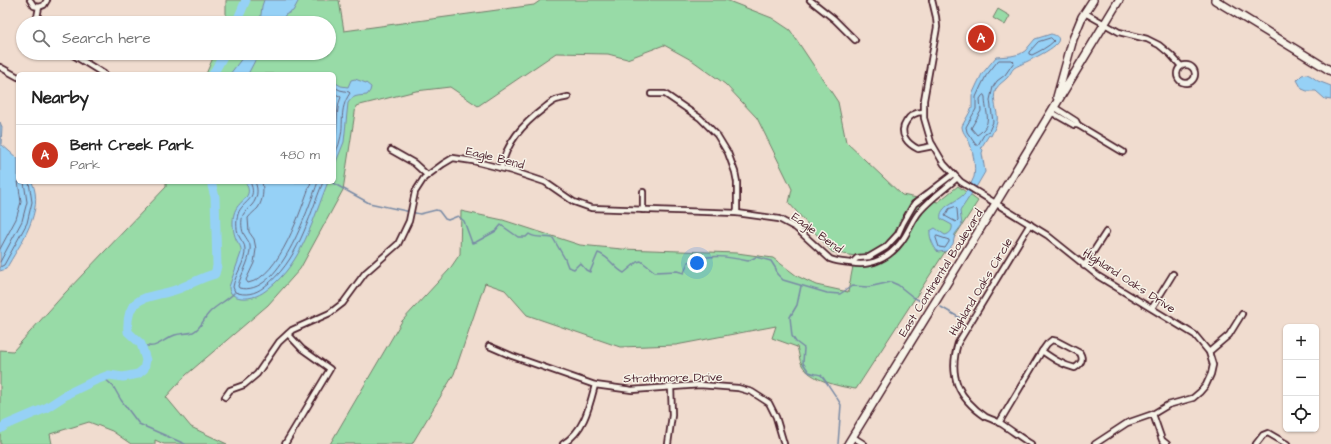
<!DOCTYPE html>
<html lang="en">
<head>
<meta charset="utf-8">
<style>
	body { margin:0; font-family:"Architects Daughter",sans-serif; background:#f2f2f2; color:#222 }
	.controls { position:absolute; right:12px; bottom:12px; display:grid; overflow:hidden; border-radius:6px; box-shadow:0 1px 3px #0004 }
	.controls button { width:36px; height:36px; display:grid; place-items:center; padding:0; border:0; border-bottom:1px solid #e0e0e0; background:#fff; color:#222; font:20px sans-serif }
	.you { position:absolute; left:697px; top:263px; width:14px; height:14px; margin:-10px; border:3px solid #fff; border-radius:50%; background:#1a73e8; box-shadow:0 0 0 6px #1a73e833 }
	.badge { display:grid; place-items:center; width:26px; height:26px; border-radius:50%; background:#c8321e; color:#fff; font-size:13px; font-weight:700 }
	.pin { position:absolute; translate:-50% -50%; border:2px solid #fff; box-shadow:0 1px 4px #0006 }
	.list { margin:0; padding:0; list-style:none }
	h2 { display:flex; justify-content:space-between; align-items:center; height:52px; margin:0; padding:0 16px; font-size:17px }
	h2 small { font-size:13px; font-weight:400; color:#767676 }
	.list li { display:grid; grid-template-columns:26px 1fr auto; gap:12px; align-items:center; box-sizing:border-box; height:60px; padding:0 16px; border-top:1px solid #e0e0e0 }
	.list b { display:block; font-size:15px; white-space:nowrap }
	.list p { margin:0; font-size:13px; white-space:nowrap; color:#767676 }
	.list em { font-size:13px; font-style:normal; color:#767676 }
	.icon { flex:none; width:22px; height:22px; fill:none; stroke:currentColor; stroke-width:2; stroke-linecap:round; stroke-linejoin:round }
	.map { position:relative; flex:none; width:1331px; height:444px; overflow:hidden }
	.search { position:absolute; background:#fff; box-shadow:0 1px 3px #0004; left:16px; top:16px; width:320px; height:44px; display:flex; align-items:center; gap:10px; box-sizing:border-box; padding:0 14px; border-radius:22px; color:#767676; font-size:15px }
	.panel { position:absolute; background:#fff; box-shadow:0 1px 3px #0004; left:16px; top:72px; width:320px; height:112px; border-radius:6px }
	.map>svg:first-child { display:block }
	.green { fill:#98dba7; stroke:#717d69 }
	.water { fill:#96d1f6; stroke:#788aa5 }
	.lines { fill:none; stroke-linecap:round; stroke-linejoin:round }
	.shore { stroke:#68667c; stroke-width:1 }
	.stream { stroke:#788aa5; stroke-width:1.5 }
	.river { stroke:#96d1f6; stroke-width:9 }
	.street-casing { stroke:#4a1f2b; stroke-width:8 }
	.secondary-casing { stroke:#4a1f2b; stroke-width:10 }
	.street { stroke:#f7f3e8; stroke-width:4.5 }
	.secondary { stroke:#f7f3e8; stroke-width:7 }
	.labels { text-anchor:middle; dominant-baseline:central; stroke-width:3; stroke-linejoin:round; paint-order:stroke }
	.street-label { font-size:12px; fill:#4a1f2b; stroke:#f7f3e8 }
</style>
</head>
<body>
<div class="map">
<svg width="1331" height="444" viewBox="0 0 1331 444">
	<rect width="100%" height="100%" fill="#f0dccf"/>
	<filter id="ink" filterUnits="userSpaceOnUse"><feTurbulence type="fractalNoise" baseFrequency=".025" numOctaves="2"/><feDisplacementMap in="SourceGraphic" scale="8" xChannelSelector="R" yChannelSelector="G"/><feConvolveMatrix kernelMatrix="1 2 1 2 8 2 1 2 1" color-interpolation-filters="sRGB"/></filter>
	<g filter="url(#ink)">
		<!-- green -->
		<g class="green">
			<path d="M 226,0 L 339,0 L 344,31 L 534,5 L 541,0 L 726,0 L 772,18 L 790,30 L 838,102 L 846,142 L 902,195 L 938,202 L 958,186 L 978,201 L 856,389 C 840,387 810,380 802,365 C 799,360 799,352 797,347 L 772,338 L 776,326 L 676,345 L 620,347 L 527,315 L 505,290 L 485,283 L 454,374 L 412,444 L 330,444 L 402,321 L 449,270 L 460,254 L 461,211 L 503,220 L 580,245 L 622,249 L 737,253 L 773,258 L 797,276 L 816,285 L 848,292 L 855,256 L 832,252 L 789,203 L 792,189 L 757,118 L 725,84 L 693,61 L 664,45 L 627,59 L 608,54 L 556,53 L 478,106 L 450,87 L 416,91 L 356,106 L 343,190 L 300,269 L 268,305 L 186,375 L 166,397 L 191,427 L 227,444 L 164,444 L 155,440 L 155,444 L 131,444 L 112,431 L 89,422 L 50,434 L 52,444 L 0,444 L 0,350 L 13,351 L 65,293 L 166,187 L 166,182 L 334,182 L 334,74 L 206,74 L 215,53 L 329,53 L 329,23 L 226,23 Z"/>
			<path d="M 998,9 L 1010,16 L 1005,25 L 993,18 Z"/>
		</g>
		<!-- water -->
		<g class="water">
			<path d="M 264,0 L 299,0 L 293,11 L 285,15 L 282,23 L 260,23 L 262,6 Z"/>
			<path d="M 1051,34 C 1080,41 1017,65 1014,68 C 1011,71 1010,75 1007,78 C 1003,82 999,84 996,89 C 991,101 999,111 997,122 C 996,127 993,131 991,136 L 989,135 L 981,148 L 983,150 L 982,153 L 985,172 L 978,184 L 960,211 L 962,225 L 955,234 L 953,244 L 947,251 L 938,252 C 934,248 929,237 930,231 L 935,228 L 945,235 C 950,234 953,230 952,225 L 941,219 C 938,206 958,202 965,193 C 968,189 972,182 974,177 C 976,168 973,148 968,140 C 966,135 962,132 962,126 L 972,108 L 972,95 L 977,84 L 982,74 L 996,57 L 1011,56 L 1020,54 L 1025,51 L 1035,39 Z"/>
			<path d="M 246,53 L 259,53 L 248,74 L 230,74 Z"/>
			<path d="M 1307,74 L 1311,76 L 1318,81 L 1331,86 L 1331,100 L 1325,99 L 1316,91 L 1307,91 L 1302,89 L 1297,80 L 1302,75 Z"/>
			<path d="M 355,79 L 366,83 L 371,87 L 370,91 L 367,95 C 358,96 353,95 348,103 L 344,142 L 334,167 L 334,82 L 341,86 L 348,87 L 351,80 Z"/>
			<path d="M 0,122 L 2,127 L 1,144 L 18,159 L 18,182 L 32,182 C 45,211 20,244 6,269 L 0,271 Z"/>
			<path d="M 245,182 L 328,182 C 313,219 302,263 269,288 C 261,295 252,299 241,298 C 235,297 229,294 229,287 L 241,253 C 242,246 238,244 236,239 C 233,232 232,221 234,214 C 237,200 256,198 245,182 Z"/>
		</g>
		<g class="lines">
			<!-- shore -->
			<g class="shore">
				<path d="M 1051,38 L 1054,41 C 1048,47 1040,51 1032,55 L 1029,54 L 1029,52 L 1038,42 Z"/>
				<path d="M 999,60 L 1012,60 L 1014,62 L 1005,75 L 997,81 L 993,87 L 990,100 L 993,122 L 989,131 L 985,133 L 978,145 L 976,145 L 967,132 L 966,127 L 976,109 L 976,97 L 981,86 L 986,76 Z"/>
				<path d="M 334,87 L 340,90 L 349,92 L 350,93 C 338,111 345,122 340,140 C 339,146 336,151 334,156"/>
				<path d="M 334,93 L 341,97 C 335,111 339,128 334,142"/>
				<path d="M 984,95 L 985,97 C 985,113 994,124 977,135 L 971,128 L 981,111 L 980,99 L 982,96 Z"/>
				<path d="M 250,182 C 259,200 242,201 238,214 C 236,221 236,232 240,238 C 242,242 245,244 245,249 C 246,262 235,274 233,287 L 235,292 C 245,296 255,294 264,287 C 298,262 308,219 323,182"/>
				<path d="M 255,182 C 259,190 257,199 252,205 C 249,208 245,211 243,215 C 241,220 241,231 245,236 C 248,241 251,244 250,250 C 249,263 241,274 238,286 L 239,288 C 280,298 307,210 318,182"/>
				<path d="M 262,182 C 264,191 263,200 258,208 C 255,211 251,214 248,218 L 249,232 L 254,239 L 256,249 L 254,263 L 246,280 L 248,283 C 280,277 301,209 311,182"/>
				<path d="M 955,207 L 957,209 L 958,220 L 956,222 L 945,216 L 949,209 Z"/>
				<path d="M 937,236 L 949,240 L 949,242 L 945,248 L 939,247 L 936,238 Z"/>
				<path d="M 0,249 L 16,219 L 21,202 L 18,181"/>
				<path d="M 0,262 L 22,221 L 27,202 L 24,182"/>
				<path d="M 0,267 L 4,265 L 27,223 L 32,202 L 29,182"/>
			</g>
			<!-- stream -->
			<g class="stream">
				<path d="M 331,182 L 369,203 L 420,214 L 436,210 L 439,211 L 445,219 L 448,220 L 458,216 L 464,221 L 472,243 L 476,242 L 496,231 L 501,225 L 518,237 L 526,237 L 529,234 C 536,239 544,236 553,238 L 565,259 L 568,267 L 574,269 L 580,263 L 586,270 L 590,272 L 598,253 C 610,257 614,268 624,273 L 637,262 L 641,261 L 655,272 L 677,271 L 684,273 L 688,262 C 711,254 725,256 748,261 L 756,257 L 771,261 L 776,269 L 777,274 L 783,280 L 827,293 L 840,294 L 852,286 L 868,287 L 891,282 L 898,285 L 913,297 L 922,302"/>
				<path d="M 801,286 L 797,305 L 790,317 L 792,336 L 796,342 L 804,348 L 803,363 L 809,372 C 813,374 818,374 821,375 C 823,377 840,402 841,405 L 838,444"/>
				<path d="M 941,307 L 960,318"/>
				<path d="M 141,344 C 157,351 161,340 175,335 C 181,333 187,334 193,332 C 202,328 203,319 209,313 C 216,305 227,301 234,293"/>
				<path d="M 103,377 L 113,386 L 121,400 L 139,424 L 185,444"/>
			</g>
			<!-- river -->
			<g class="river">
				<path d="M 236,23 L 246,0"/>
				<path d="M 213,74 L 225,53"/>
				<path d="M 0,429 L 6,425 L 46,408 L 69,393 L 96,380 L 109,375 L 123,377 L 138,374 L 144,369 L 146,360 L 141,344 L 128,332 C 125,292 151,299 178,289 C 191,284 202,277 215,274 L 217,266 L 215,197 L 212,186"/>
			</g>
			<defs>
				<g id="street">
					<path d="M 30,0 L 34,6 L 39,7 L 44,5 L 47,0"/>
					<path d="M 810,0 L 834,19 L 855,40"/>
					<path d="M 932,0 L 936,17 L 937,27 L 924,100 L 924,118 L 931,142 L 944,164 L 961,182 L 1047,235 L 1098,276 L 1195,335 L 1209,352 L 1213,365 L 1211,374 L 1206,385 L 1200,392 L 1193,398 L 1168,405 L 1153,414 L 1127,423 L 1095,444"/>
					<path d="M 1085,13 L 1119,32 L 1147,39 L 1159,45 L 1171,55 L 1181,66"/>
					<path d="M 36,23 L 39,7"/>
					<path d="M 70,53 L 104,74"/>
					<circle cx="1186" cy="74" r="9"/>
					<path d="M 0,67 L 18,77"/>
					<path d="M 651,94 L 665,94 L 700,118 L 717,135 L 728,153 L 735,172 L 737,182 L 737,213"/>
					<path d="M 1054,107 L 1076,121 L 1078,125"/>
					<path d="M 923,112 C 915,112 910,115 906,122 C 898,134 908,144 918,149 L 933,146"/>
					<path d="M 1051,112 L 1074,125 L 1078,125 L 1123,152"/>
					<path d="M 391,150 L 414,163 L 427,175"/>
					<path d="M 501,168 C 507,142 522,125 543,109 C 547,106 551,102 556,100 C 559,99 564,98 568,97"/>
					<path d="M 643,192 L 643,210"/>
					<path d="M 1030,224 L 958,343 C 948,376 958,398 986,417 C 991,419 996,421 1000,423 C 1011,430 1021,438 1031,444"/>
					<path d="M 852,263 L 857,258 L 869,257 L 886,247 L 898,234 L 903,223 L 914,204 L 953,174"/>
					<path d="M 1084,266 L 1106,232"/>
					<path d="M 1152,308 L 1173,274"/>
					<path d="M 1052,340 L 1057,341 L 1080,353 C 1084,360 1081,364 1075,368 C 1062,365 1052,358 1042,351 L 1047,344 Z"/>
					<path d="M 489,346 L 512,356 L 595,385 L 632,390 L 700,385 L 738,388 L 752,392 L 769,403 L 776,417 L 784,444"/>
					<path d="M 1209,352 L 1229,335 L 1242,314"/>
					<path d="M 225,397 L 230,390 L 244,385 L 257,374 L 279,342 L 292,330 L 330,313 L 343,303 L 365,273 L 398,244 L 409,221 L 415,192 L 424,178 L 443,164 L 453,158 L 473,161 L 512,171 L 545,182 L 574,202 L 591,208 L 737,213 L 779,219 L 796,228 L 830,259 C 838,262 843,262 851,263 C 871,267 889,258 901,242 C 909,232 912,220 920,211 C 931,198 945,189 957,178"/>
					<path d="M 1153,414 L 1162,440 L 1167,444"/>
					<path d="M 999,423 L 1042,351"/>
					<path d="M 853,437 L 864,444"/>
					<path d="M 285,444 L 330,369 L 302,349 L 288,334"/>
					<path d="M 563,444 C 584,431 589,408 595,385"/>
					<path d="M 668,444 L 672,415 L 671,387"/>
					<path d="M 1256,444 L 1263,435 L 1268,433 L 1287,444"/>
				</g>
				<g id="secondary">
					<path d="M 1215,0 L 1331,71"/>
					<path d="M 1057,97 L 1073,39 L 1082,17 L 1093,0"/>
					<path d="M 848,444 L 996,203 L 1119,0"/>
				</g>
			</defs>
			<!-- street casing -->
			<use href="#street" class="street-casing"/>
			<!-- secondary casing -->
			<use href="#secondary" class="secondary-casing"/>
			<!-- street -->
			<use href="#street" class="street"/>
			<!-- secondary -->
			<use href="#secondary" class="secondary"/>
		</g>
	</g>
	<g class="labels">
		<!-- street labels -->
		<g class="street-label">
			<text transform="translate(495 158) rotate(14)">Eagle Bend</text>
			<text transform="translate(817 233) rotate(36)">Eagle Bend</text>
			<text transform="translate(941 273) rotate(-58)">East Continental Boulevard</text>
			<text transform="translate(1129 281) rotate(33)">Highland Oaks Drive</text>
			<text transform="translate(981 287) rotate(-59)">Highland Oaks Circle</text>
			<text transform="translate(673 378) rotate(-1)">Strathmore Drive</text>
		</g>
	</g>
</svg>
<div class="controls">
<button>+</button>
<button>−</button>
<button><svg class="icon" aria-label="locate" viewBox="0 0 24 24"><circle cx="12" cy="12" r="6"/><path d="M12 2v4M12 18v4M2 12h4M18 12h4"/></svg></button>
</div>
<div class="you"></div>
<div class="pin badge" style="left:981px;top:38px">A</div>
<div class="search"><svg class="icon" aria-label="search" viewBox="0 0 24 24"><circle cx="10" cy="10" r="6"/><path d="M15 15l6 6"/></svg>Search here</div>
<section class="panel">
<h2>Nearby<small></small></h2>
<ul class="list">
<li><span class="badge">A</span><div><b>Bent Creek Park</b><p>Park</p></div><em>480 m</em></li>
</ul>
</section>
</div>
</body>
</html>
